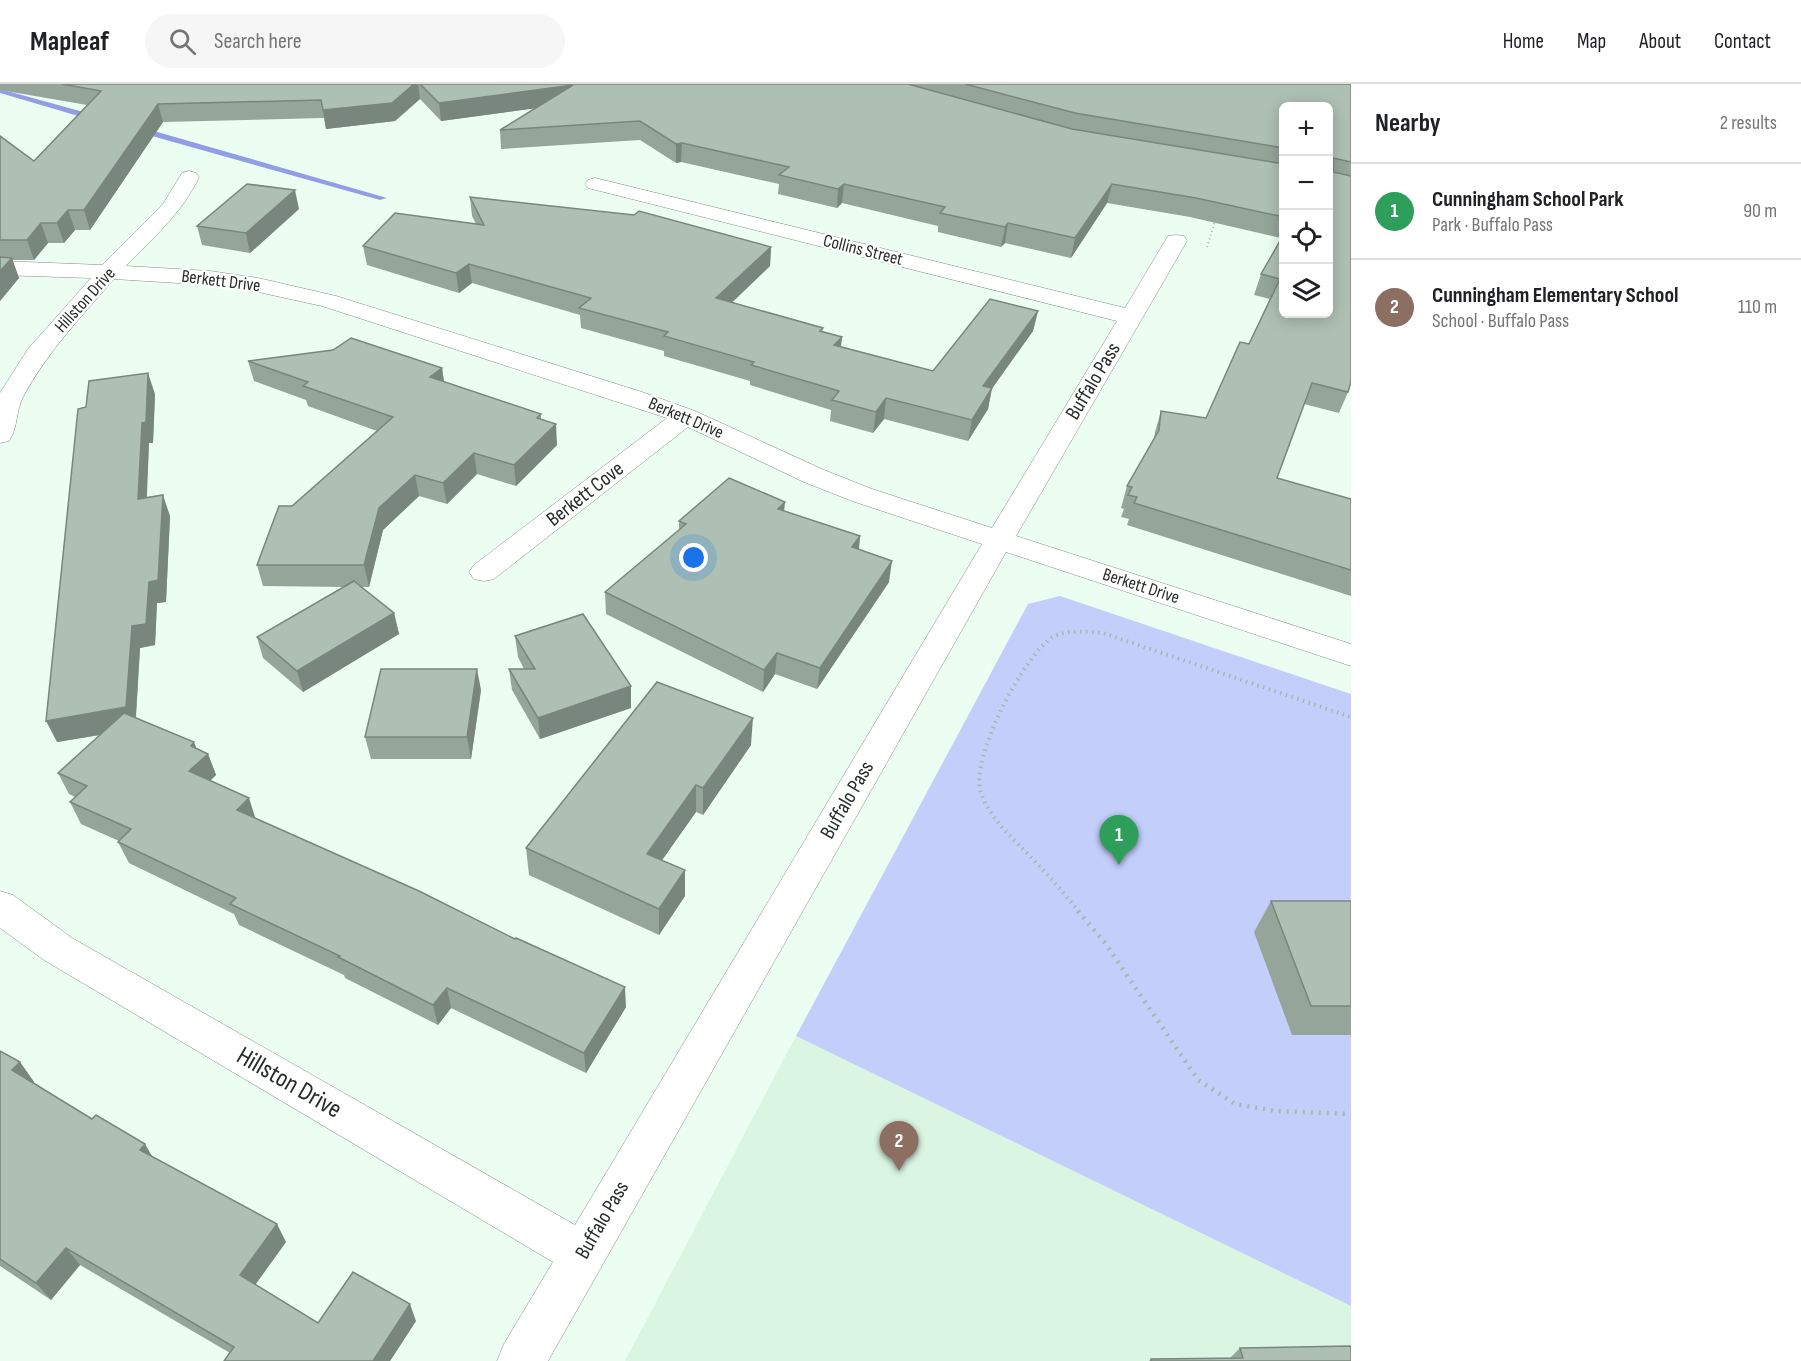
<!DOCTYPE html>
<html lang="en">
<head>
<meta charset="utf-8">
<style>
	body { margin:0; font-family:"Sofia Sans Condensed",sans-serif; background:#f6f6f6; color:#202124 }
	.controls { position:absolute; right:18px; top:18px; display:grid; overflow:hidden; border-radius:9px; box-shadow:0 3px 15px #0003 }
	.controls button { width:54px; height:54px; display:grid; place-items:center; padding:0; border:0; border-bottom:2px solid #e0e0e0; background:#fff; color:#202124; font:30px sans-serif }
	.you { position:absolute; left:694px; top:474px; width:21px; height:21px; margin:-15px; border:4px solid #fff; border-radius:50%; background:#1a73e8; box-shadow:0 0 0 9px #1a73e833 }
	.badge { display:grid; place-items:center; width:39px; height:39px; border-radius:50%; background:#5b65dc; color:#fff; font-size:20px; font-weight:700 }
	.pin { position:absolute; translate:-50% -50px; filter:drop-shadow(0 2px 3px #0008) }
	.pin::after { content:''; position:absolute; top:32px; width:21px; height:18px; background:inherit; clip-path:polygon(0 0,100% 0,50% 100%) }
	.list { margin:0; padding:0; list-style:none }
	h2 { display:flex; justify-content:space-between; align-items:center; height:78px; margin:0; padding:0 24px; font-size:26px }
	h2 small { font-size:20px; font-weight:400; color:#757577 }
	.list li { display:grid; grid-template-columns:39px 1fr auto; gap:18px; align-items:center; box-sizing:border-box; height:96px; padding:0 24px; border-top:2px solid #e0e0e0 }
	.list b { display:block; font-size:22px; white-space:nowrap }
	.list p { margin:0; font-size:20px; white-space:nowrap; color:#757577 }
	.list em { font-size:20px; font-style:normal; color:#757577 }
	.icon { flex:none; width:33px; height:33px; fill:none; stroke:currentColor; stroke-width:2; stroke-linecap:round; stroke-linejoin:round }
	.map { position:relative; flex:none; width:1351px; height:1277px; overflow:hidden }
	header { display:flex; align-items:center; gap:36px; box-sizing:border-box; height:84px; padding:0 30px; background:#fff; border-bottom:2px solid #e0e0e0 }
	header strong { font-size:28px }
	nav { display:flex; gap:33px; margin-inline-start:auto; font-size:21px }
	.search { width:420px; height:54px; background:#f6f6f6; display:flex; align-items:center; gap:15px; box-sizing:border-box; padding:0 21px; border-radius:33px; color:#757577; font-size:22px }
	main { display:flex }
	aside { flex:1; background:#fff }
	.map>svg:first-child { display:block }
	.built { fill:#daf5e2 }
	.green { fill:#c4cefb }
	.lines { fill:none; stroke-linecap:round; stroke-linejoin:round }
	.stream { fill:#919ee5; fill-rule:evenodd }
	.street-casing { stroke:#7f9185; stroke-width:1 }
	.path-far2 { stroke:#a8b7ac; stroke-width:2; stroke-dasharray:1 3; stroke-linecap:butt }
	.path-far1 { stroke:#a8b7ac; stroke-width:4; stroke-dasharray:1.5 4.5; stroke-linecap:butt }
	.path { stroke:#a8b7ac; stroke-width:4.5; stroke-dasharray:2 6; stroke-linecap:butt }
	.street { fill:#fff; fill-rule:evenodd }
	.wall { fill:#95a59a; fill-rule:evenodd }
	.shaded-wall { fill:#79867d }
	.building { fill:#adc0b3; stroke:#79867d; stroke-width:1.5 }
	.labels { text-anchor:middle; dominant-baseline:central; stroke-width:4.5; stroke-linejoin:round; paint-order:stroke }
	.far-street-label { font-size:18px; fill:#262d28; stroke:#fff }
	.street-label { font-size:21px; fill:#262d28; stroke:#fff }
	.near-street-label { font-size:26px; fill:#262d28; stroke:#fff }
</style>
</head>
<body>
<header>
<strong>Mapleaf</strong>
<div class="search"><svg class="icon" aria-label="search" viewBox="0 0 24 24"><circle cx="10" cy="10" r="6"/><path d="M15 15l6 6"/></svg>Search here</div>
<nav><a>Home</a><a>Map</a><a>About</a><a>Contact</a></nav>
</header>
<main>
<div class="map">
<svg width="1351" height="1277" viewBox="0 0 1351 1277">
	<rect width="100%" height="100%" fill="#ebfef1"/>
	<!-- built -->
	<path class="built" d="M 796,952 L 1351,1222 L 1351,1277 L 625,1277 Z"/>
	<!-- green -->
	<path class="green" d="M 1060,512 L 1351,610 L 1351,1222 L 796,952 L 1028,520 Z"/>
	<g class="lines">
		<!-- stream -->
		<g class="stream">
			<path d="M 0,5 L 98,32 L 99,34 L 92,36 L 0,9 Z"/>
			<path d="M 134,43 L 140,43 L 387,114 L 380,116 L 134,47 Z"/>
		</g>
		<defs>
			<path id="street" d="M 189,87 L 196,89 L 199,93 C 183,128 153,154 126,182 L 210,187 L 258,194 L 336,212 L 642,308 L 695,327 L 824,386 L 872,405 L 992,444 L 1117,237 L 588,104 L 585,100 L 588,96 L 595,94 L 1125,224 L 1168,152 L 1176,151 L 1184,152 L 1187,157 L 1016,452 L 1351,560 L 1351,582 L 1006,468 L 548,1277 L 497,1277 L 504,1260 L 553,1178 L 44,876 L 0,844 L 0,807 L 13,811 L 72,854 L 575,1141 L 982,460 L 852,417 L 804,398 L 688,343 L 494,495 L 484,497 L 474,495 L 469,488 L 474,481 L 667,334 L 322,222 L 258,208 L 210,201 L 114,195 C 82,232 47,268 23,313 C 16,326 18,344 9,357 L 0,359 L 0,309 L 28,265 L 91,194 L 0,191 L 0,177 L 102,181 L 163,120 L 182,89 Z"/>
		</defs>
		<!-- street casing -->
		<use href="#street" class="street-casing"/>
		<!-- path-far2 -->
		<path class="path-far2" d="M 1207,163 L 1216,134"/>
		<!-- path-far1 -->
		<path class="path-far1" d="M 1079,828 C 1063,808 1046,789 1028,770 C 1010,752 990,734 981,709 C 969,676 1024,570 1053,553 C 1067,545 1088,548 1103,549 L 1351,633"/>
		<!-- path -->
		<path class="path" d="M 1078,827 L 1105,859 L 1198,996 L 1235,1020 L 1276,1027 L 1351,1030"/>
		<!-- street -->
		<use href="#street" class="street"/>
	</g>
	<!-- wall -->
	<g class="wall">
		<path d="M 0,0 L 1351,0 L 1351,298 L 1348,308 L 1339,329 L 1304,320 L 1277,394 L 1351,415 L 1351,512 L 1127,441 L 1129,435 L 1121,433 L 1124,425 L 1121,424 L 1127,402 L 1154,355 L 1155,348 L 1161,327 L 1206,334 L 1249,260 L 1270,215 L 1254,211 L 1261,190 L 1281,154 L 1190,133 L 1107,119 L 1071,174 L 1005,159 L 1001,163 L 938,148 L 938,142 L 842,119 L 837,124 L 778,110 L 779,100 L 681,78 L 676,79 L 640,56 L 501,65 L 500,46 L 535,24 L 441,37 L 420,15 L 395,37 L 326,45 L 324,34 L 163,38 L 90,146 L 75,146 L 64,159 L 48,159 L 34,176 L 12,176 L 19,194 L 0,217 L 0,52 L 34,77 L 87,21 L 0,6 ZM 1284,22 L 1329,22 L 1284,230 Z"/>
		<path d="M 470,113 L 771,163 L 770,182 L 732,218 L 823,244 L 822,248 L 842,253 L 841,263 L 933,287 L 1038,227 L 1033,247 L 992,304 L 988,325 L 968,357 L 884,335 L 873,349 L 830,337 L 831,326 L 750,301 L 750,297 L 664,272 L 664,267 L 581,244 L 580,231 L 472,199 L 459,209 L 367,181 L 363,162 L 476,140 L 472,132 Z"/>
		<path d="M 299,125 L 250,169 L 202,161 L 197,142 Z"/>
		<path d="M 248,277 L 442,284 L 444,298 L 541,330 L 541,335 L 557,361 L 516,402 L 477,390 L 447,420 L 419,412 L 383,446 L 369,503 L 360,503 L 394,529 L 399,550 L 303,608 L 263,574 L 257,553 L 345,503 L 263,502 L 257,481 L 292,422 L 377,347 L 308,322 L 306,316 L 254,297 Z"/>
		<path d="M 155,310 L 153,359 L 149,359 L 146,414 L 170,432 L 166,518 L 157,519 L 155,561 L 140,564 L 136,634 L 208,670 L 216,691 L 210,697 L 256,735 L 626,923 L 586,989 L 451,924 L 438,941 L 345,894 L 344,891 L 239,841 L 234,830 L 129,779 L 118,758 L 119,757 L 81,740 L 70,718 L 75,713 L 69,710 L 58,689 L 100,651 L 57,658 Z"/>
		<path d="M 784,427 L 860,452 L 859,466 L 889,498 L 817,605 L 775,590 L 763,608 L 606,530 L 605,508 L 679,446 L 679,437 Z"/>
		<path d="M 515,552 L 631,602 L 631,624 L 540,655 L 512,606 L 509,585 L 524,585 L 518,573 Z"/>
		<path d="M 481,606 L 471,675 L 371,675 L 365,653 Z"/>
		<path d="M 751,661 L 703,731 L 696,728 L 662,776 L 685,812 L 659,851 L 529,791 L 526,764 Z"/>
		<path d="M 1271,817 L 1351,817 L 1351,951 L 1292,951 L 1254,848 Z"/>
		<path d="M 0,967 L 20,978 L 34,998 L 33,999 L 152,1073 L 286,1158 L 255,1201 L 318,1239 L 416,1237 L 390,1277 L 224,1277 L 230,1269 L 80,1181 L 51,1216 L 0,1182 Z"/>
		<path d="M 1240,1264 L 1351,1277 L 1149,1277 L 1151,1275 L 1230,1274 Z"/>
	</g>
	<!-- shaded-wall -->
	<g class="shaded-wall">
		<path d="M 414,0 L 418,0 L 420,15 L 395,37 L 326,45 L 323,26 Z"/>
		<path d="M 573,1 L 574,19 L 441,37 L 439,19 Z"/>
		<path d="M 158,20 L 163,38 L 90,146 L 84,126 Z"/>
		<path d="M 682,59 L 681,78 L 676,79 L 676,60 Z"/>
		<path d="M 844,100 L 842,119 L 837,124 L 838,105 Z"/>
		<path d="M 1112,100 L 1107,119 L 1071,174 L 1075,154 Z"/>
		<path d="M 295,106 L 299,125 L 250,169 L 246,149 Z"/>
		<path d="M 68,126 L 75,146 L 64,159 L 57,139 Z"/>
		<path d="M 41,139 L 48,159 L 34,176 L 27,156 Z"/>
		<path d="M 1008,139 L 1005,159 L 1001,163 L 1005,143 Z"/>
		<path d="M 771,163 L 770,182 L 716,234 L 716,214 Z"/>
		<path d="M 12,174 L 19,194 L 0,217 L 0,187 Z"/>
		<path d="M 469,180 L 472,199 L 459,209 L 456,189 Z"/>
		<path d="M 1038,227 L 1033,247 L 979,323 L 983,302 Z"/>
		<path d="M 842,253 L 839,273 L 834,261 Z"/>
		<path d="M 442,284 L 445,305 L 430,293 Z"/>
		<path d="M 148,289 L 155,310 L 153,359 L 149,359 L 146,436 L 138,415 L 142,339 Z"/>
		<path d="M 992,304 L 988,325 L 968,357 L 972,336 Z"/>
		<path d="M 886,314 L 884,335 L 873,349 L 876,328 Z"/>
		<path d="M 556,340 L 557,361 L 516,402 L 514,381 Z"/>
		<path d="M 474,369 L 477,390 L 447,420 L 443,399 Z"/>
		<path d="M 415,391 L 419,412 L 383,446 L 369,503 L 364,481 L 379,424 Z"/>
		<path d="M 163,411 L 170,432 L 166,518 L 157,519 L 155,561 L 140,564 L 135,645 L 57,658 L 46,637 L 132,542 L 149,498 Z"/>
		<path d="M 785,418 L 783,440 L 778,425 Z"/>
		<path d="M 860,452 L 858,473 L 852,463 Z"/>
		<path d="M 892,477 L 889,498 L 817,605 L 820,584 Z"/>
		<path d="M 394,529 L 399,550 L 303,608 L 297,587 Z"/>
		<path d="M 777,569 L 775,590 L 763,608 L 764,586 Z"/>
		<path d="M 477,585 L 481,606 L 471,675 L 467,653 Z"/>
		<path d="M 631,602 L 631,624 L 540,655 L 538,634 Z"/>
		<path d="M 753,634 L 751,661 L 703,731 L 703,704 Z"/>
		<path d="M 194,658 L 201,676 L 208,670 L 216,691 L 197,709 L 189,687 L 191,662 Z"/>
		<path d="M 696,701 L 696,728 L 648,796 L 647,770 Z"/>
		<path d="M 249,714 L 256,736 L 237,726 Z"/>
		<path d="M 685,786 L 685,812 L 659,851 L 659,825 Z"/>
		<path d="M 625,903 L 626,923 L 586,989 L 584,969 Z"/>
		<path d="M 447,904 L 451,924 L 438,941 L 433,921 Z"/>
		<path d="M 20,978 L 34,998 L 26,1006 L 12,986 Z"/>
		<path d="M 145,1060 L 156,1079 L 140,1066 Z"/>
		<path d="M 277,1140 L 286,1158 L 250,1208 L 240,1191 Z"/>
		<path d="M 66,1164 L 80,1181 L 51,1216 L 36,1199 Z"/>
		<path d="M 410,1220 L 416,1237 L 390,1277 L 373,1277 Z"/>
	</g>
	<!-- building -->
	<g class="building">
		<path d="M 62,0 L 414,0 L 392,19 L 323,26 L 321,16 L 158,20 L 84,126 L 68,126 L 57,139 L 41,139 L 27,156 L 0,156 L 0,52 L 34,77 L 101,7 Z"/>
		<path d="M 420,0 L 908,0 L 1072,45 L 1284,80 L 1284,133 L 1196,114 L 1112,100 L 1075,154 L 1008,139 L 1005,143 L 940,129 L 945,123 L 844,100 L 838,105 L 779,91 L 789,83 L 682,59 L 676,60 L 640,37 L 500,46 L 573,1 L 439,19 Z"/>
		<path d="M 965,0 L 1351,0 L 1351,78 L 1333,74 L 1333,88 L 1351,92 L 1351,298 L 1348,308 L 1312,299 L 1277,394 L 1351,415 L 1351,486 L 1134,419 L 1137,413 L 1128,411 L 1132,403 L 1127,402 L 1159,346 L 1161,327 L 1206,334 L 1240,258 L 1249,260 L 1280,195 L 1261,190 L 1284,150 L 1284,230 L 1329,230 L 1329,22 L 1284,22 L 1284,64 L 1075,29 Z"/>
		<path d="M 247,100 L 295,106 L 246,149 L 197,142 Z"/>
		<path d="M 470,113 L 634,131 L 639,127 L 771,163 L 716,214 L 823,244 L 820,247 L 842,253 L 834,261 L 933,287 L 990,215 L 1038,227 L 983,302 L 992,304 L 972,336 L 886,314 L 876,328 L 832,316 L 839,307 L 751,281 L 754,278 L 664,252 L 668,248 L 579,224 L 591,214 L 469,180 L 456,189 L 363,162 L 395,129 L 484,141 Z"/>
		<path d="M 0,173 L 12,174 L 0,187 Z"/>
		<path d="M 351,254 L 442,284 L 430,293 L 541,330 L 537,334 L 556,340 L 514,381 L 474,369 L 443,399 L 415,391 L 379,424 L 364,481 L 257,481 L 279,422 L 292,422 L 393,333 L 303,302 L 308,298 L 248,277 L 333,266 Z"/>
		<path d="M 148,289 L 146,338 L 142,339 L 138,415 L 163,411 L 158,496 L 149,498 L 146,540 L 132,542 L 126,623 L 46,637 L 78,325 L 86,323 L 89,297 Z"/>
		<path d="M 729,394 L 785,418 L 778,425 L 860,452 L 852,463 L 892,477 L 820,584 L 777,569 L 764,586 L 605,508 L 686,440 L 679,437 Z"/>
		<path d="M 354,497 L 394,529 L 297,587 L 257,553 Z"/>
		<path d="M 583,530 L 631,602 L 538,634 L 509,585 L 535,585 L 515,552 Z"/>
		<path d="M 381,585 L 477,585 L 467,653 L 365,653 Z"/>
		<path d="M 657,598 L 753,634 L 703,704 L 696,701 L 647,770 L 685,786 L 659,825 L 526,764 Z"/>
		<path d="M 124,629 L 194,658 L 191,662 L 208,670 L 189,687 L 249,714 L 237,726 L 419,807 L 515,855 L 516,854 L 625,903 L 584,969 L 447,904 L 433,921 L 338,873 L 340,872 L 230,820 L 236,814 L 118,758 L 131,745 L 70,718 L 87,702 L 58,689 Z"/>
		<path d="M 1271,817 L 1351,817 L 1351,922 L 1311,922 Z"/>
		<path d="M 0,967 L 20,978 L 12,986 L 92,1035 L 96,1031 L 145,1060 L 140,1066 L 277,1140 L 240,1191 L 318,1239 L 353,1188 L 410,1220 L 373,1277 L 224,1277 L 234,1263 L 66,1164 L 36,1199 L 0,1175 Z"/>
		<path d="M 1351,1262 L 1351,1277 L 1151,1277 L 1151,1275 L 1243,1274 L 1240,1264 Z"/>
	</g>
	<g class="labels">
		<!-- far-street labels -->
		<g class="far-street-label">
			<text transform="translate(863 166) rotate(14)">Collins Street</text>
			<text transform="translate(221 197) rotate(7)">Berkett Drive</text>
			<text transform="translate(85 216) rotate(-48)">Hillston Drive</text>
			<text transform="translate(686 334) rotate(23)">Berkett Drive</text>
			<text transform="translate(1141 502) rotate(18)">Berkett Drive</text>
		</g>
		<!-- street labels -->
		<g class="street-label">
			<text transform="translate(1093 297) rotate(-59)">Buffalo Pass</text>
			<text transform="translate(585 410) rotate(-38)">Berkett Cove</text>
			<text transform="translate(847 716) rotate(-60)">Buffalo Pass</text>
			<text transform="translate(602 1136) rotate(-60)">Buffalo Pass</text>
		</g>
		<!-- near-street labels -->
		<g class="near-street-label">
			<text transform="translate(289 999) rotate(30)">Hillston Drive</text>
		</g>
	</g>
</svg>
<div class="controls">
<button>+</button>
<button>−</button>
<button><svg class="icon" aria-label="locate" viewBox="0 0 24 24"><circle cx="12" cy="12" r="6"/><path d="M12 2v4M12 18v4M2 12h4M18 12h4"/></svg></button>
<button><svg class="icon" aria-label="layers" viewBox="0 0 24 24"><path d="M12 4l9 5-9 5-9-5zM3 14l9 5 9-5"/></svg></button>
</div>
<div class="you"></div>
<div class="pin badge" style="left:1119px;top:781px;background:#2e9e5b">1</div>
<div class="pin badge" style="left:899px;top:1087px;background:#8d6e63">2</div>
</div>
<aside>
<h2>Nearby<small>2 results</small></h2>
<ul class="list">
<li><span class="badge" style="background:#2e9e5b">1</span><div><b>Cunningham School Park</b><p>Park · Buffalo Pass</p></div><em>90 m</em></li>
<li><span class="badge" style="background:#8d6e63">2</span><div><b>Cunningham Elementary School</b><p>School · Buffalo Pass</p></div><em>110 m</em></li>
</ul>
</aside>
</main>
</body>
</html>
